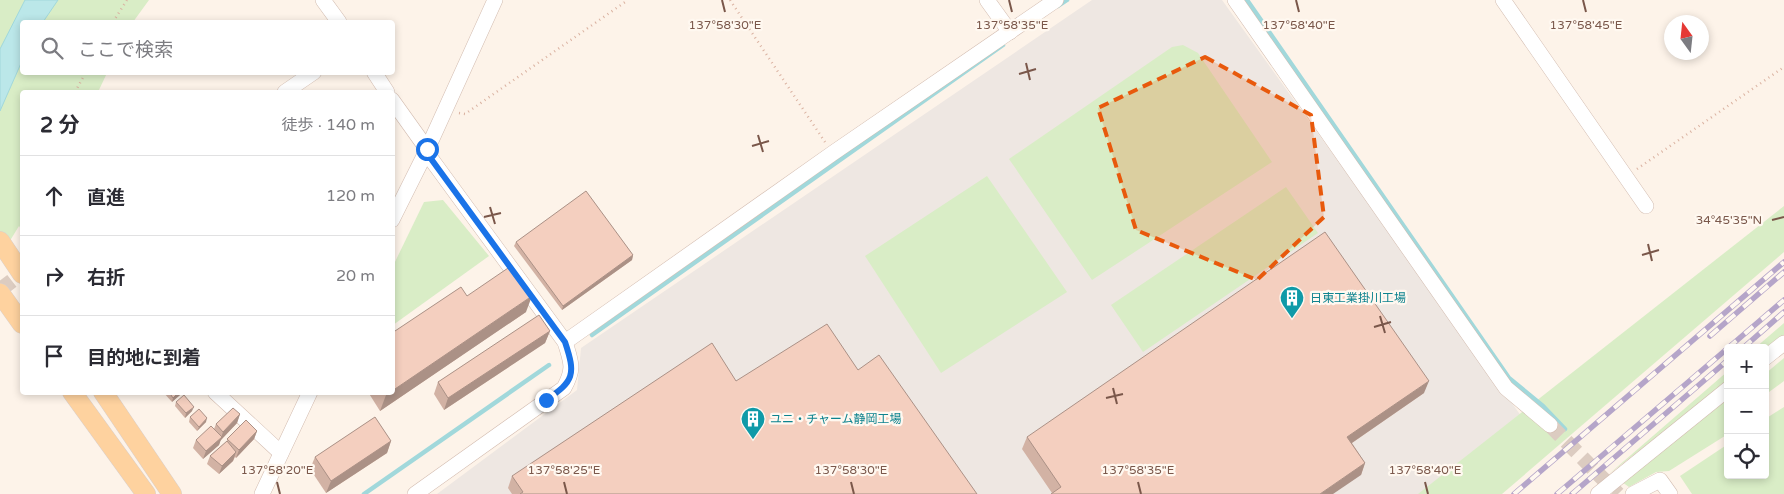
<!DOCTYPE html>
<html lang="ja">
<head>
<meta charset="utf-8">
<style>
	body { margin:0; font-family:"Varela Round","Noto Sans JP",sans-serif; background:#f2f2f3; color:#2b2b33 }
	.controls { position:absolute; right:15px; bottom:15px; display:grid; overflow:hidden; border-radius:5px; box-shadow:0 2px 8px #0003 }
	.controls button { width:45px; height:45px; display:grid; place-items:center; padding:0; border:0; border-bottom:1px solid #e1e1e2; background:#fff; color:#2b2b33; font:25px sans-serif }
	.compass { position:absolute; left:1664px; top:15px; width:45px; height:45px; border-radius:50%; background:#fff; box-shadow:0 2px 8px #0003; rotate:345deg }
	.stop { position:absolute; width:15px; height:15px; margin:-11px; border:4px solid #1a73e8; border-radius:50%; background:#fff }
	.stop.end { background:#1a73e8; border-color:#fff; box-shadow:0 1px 5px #0008 }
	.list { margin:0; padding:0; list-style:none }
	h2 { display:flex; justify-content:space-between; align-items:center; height:65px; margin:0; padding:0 20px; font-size:21px }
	h2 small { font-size:16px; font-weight:400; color:#7c7c81 }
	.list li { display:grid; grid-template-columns:32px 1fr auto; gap:15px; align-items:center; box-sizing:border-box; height:80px; padding:0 20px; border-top:1px solid #e1e1e2 }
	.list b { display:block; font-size:19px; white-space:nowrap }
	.list em { font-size:16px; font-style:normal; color:#7c7c81 }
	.icon { flex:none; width:28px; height:28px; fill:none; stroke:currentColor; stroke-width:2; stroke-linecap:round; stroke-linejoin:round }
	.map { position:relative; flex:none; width:1784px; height:494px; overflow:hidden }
	.search { position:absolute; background:#fff; box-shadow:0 2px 8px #0003; left:20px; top:20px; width:375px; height:55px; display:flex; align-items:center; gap:12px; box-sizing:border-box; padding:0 18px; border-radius:5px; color:#7c7c81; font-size:19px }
	.panel { position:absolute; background:#fff; box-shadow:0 2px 8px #0003; left:20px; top:90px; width:375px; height:305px; border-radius:5px }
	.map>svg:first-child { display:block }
	.industrial { fill:#eee7e2 }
	.green { fill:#d9edc6 }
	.water { fill:#bbe7e9; stroke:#a1d8db }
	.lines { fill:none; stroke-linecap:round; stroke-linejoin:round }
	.stream { stroke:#a1d8db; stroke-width:4.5 }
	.minor-tunnel { stroke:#dcccc1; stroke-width:15; stroke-dasharray:15 8; stroke-linecap:butt }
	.minor-casing { stroke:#d3bcb0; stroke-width:16 }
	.major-casing { stroke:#dad0cc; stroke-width:20 }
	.path { stroke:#dab2a1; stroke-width:2.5; stroke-dasharray:1 4; stroke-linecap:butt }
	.minor { stroke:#fff; stroke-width:15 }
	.major { stroke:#fed29f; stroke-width:19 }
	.rail-casing { stroke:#b5a5c9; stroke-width:5.5 }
	.rail { stroke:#fff8f0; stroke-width:4; stroke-dasharray:11; stroke-linecap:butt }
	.wall { fill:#d2b2a4 }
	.shaded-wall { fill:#ab9186 }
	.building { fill:#f4cfbf; stroke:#ab9186 }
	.route { stroke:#1a73e8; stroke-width:6 }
	.marked { fill:#e8590c; fill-opacity:0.2; stroke:#e8590c; stroke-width:4; stroke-dasharray:10 6; stroke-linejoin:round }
	.ticks { fill:none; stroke:#7a574a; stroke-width:2 }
	.labels { text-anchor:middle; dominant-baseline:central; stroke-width:4.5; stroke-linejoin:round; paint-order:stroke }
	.culture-label { font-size:12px; fill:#0d838f; stroke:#fff8f0; text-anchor:start }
	.ticks-label { font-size:12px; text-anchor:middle; fill:#7a574a; stroke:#fff8f0; stroke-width:4.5; stroke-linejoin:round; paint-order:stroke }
</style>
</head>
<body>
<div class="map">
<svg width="1784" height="494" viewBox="0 0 1784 494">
	<rect width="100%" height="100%" fill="#fdf3e9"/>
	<!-- industrial -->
	<path class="industrial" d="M 1092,0 L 1222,0 L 1532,431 L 1457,494 L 437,494 L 577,390 L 581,348 Z"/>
	<!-- green -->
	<g class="green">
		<path d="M 0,0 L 149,0 L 133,22 L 22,22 L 22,72 L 107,73 L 98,92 L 22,92 L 22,230 L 19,226 L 0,257 Z"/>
		<path d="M 1183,45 L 1198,53 L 1272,162 L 1092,280 L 1009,159 L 1172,47 Z"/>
		<path d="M 987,176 L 1067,292 L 941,373 L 865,256 Z"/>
		<path d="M 1286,187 L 1318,233 L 1143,352 L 1111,305 Z"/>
		<path d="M 443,200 L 489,256 L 393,325 L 393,266 L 424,202 Z"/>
		<path d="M 1784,206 L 1784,252 L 1502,494 L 1418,494 Z"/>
		<path d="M 1784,323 L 1784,338 L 1765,353 L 1765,348 L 1755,348 Z"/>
		<path d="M 1784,358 L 1784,381 L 1769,392 L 1765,387 L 1765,374 Z"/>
		<path d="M 1728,371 L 1728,382 L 1609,474 Z"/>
		<path d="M 1728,399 L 1728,434 L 1669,471 L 1656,472 L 1629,487 L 1622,482 Z"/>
		<path d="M 1784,407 L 1784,494 L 1692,494 L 1680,476 L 1728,444 L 1728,475 L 1765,475 L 1765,419 Z"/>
	</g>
	<!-- water -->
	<path class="water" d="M 25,0 L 58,0 L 43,22 L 22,22 L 22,61 L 0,111 L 0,49 Z"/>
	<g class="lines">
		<!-- stream -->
		<g class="stream">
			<path d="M 1247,0 L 1509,378 L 1543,406 L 1565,429"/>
			<path d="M 1058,6 L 1067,0"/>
			<path d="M 592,335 L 1003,45"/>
			<path d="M 364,494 L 549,365"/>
		</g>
		<!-- minor-tunnel -->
		<g class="minor-tunnel">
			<path d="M 0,290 L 22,273"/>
			<path d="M 1550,425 L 1618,494"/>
		</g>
		<defs>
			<g id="minor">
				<path d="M 323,0 L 339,22"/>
				<path d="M 987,0 L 1010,32"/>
				<path d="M 1235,0 L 1506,388 L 1550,425"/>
				<path d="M 1503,0 L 1646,206"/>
				<path d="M 374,72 L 387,92"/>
				<path d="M 285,92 L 314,72"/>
				<path d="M 392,100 L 427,149"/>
				<path d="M 392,220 L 426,152 L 495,0"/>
				<path d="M 565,342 L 833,153 L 1056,0"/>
				<path d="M 1765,358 L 1784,343"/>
				<path d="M 215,392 L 281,453"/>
				<path d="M 262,494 L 310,392"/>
				<path d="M 415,494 L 564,388 C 575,368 571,362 565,342 L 426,152"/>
				<path d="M 1598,494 L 1728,389"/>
				<path d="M 1633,494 L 1660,480 L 1670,494"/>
			</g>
			<g id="major">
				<path d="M 0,241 L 22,274"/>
				<path d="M 0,293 L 22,324"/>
				<path d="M 72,392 L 146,494"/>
				<path d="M 103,392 L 172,494"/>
			</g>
		</defs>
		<!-- minor casing -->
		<use href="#minor" class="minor-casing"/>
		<!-- major casing -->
		<use href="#major" class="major-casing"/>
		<!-- path -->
		<g class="path">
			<path d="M 730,0 L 825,142"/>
			<path d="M 113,22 L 127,0"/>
			<path d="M 75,92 L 86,72"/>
			<path d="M 459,113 L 465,114 L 628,0"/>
			<path d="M 1637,169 L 1784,67"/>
		</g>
		<!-- minor -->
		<use href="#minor" class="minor"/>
		<!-- major -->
		<use href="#major" class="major"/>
		<defs>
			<g id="rail">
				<path d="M 1710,336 L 1784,272"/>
				<path d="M 1728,348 L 1784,300"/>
				<path d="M 1743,348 L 1784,312"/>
				<path d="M 1514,494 L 1784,262"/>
				<path d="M 1557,494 L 1728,348"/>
				<path d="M 1572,494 L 1728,360"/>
			</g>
		</defs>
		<!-- rail casing -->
		<use href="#rail" class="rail-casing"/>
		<!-- rail -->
		<use href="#rail" class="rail"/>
	</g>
	<!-- wall -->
	<g class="wall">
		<path d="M 516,242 L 633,255 L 632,260 L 562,310 L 514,246 Z"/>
		<path d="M 467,296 L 526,312 L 380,411 L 368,392 L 392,392 Z"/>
		<path d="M 550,331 L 545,343 L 444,410 L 434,394 L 438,382 Z"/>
		<path d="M 858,370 L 977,494 L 512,494 L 508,488 L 512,476 L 736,381 Z"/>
		<path d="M 163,392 L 181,392 L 180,395 L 172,402 Z"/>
		<path d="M 1424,393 L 1352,443 L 1365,463 L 1361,475 L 1052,493 L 1022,449 L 1027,437 Z"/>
		<path d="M 176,402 L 192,411 L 185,418 L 175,406 Z"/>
		<path d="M 240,414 L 237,423 L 220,441 L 219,445 L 203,459 L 193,448 L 196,440 L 214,429 L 216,424 Z"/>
		<path d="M 190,417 L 206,422 L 197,431 L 189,422 Z"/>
		<path d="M 257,431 L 254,439 L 236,458 L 235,457 L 233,461 L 219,474 L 207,464 L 210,456 L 227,441 L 227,439 Z"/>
		<path d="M 391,441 L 387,453 L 326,493 L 310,469 L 315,457 Z"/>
	</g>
	<!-- shaded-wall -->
	<g class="shaded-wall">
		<path d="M 633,255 L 632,260 L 562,310 L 563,306 Z"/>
		<path d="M 532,296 L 526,312 L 380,411 L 386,395 L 390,392 L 392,392 L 392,391 Z"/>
		<path d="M 550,331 L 545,343 L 444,410 L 448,398 Z"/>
		<path d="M 1429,381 L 1424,393 L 1343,449 L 1347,437 Z"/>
		<path d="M 179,392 L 181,392 L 180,395 L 172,402 L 173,398 Z"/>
		<path d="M 194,407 L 192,411 L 185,418 L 186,413 Z"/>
		<path d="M 240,414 L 237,423 L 220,441 L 223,432 Z"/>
		<path d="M 207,418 L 206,422 L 197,431 L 199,427 Z"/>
		<path d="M 257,431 L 254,439 L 236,458 L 239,450 Z"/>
		<path d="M 222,437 L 219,445 L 203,459 L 206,451 Z"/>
		<path d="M 391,441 L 387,453 L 326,493 L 331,481 Z"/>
		<path d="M 236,452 L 233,461 L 219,474 L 222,466 Z"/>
		<path d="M 1365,463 L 1361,475 L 1333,494 L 1320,494 Z"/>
	</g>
	<!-- building -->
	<g class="building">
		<path d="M 586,191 L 633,255 L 563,306 L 516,242 Z"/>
		<path d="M 1325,232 L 1429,381 L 1347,437 L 1365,463 L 1320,494 L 1051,494 L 1061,487 L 1027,437 Z"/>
		<path d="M 511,266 L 532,296 L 392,391 L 392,333 L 461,287 L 467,296 Z"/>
		<path d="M 539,315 L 550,331 L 448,398 L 438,382 Z"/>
		<path d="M 827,324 L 858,370 L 879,355 L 977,494 L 520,494 L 523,492 L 512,476 L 712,343 L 736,381 Z"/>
		<path d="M 169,392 L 179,392 L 173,398 Z"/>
		<path d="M 184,395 L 194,407 L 186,413 L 176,402 Z"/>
		<path d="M 233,408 L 240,414 L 223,432 L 216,424 Z"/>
		<path d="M 199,409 L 207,418 L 199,427 L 190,417 Z"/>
		<path d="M 375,417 L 391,441 L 331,481 L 315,457 Z"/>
		<path d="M 246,420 L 257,431 L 239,450 L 227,439 Z"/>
		<path d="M 211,426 L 222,437 L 206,451 L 196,440 Z"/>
		<path d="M 227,441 L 236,452 L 222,466 L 210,456 Z"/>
	</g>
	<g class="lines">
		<!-- route -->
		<path class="route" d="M 427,149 L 426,152 L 565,342 C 576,375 574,381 546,400"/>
	</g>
	<!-- marked area -->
	<path class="marked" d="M 1205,57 L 1311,115 L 1324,217 L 1257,280 L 1136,230 L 1098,108 Z"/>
	<!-- ticks -->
	<path class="ticks" d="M 722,0 L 725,12M 1009,0 L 1012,12M 1296,0 L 1299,12M 1583,0 L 1586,12M 1026,63 L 1030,80M 1019,74 L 1036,69M 758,135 L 763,152M 752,146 L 769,141M 490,207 L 495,224M 484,217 L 501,213M 1772,220 L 1784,217M 1648,244 L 1652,261M 1642,255 L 1659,250M 1380,316 L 1385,333M 1374,327 L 1391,322M 1113,388 L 1117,404M 1106,398 L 1123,394M 277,482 L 280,494M 564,482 L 567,494M 851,482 L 854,494M 1138,482 L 1141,494M 1425,482 L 1428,494"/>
	<!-- icons -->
	<defs>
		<symbol id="building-pin" viewBox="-11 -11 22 30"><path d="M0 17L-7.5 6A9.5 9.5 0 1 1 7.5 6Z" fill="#0f9aa8" stroke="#fff8f0"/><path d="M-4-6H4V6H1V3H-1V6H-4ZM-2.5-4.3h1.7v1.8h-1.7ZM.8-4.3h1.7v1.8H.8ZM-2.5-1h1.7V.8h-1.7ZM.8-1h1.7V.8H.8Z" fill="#fff"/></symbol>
	</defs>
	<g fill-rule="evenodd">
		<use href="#building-pin" x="1278" y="284" width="28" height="38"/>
		<use href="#building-pin" x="739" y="405" width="28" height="38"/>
	</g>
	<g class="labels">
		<!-- culture labels -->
		<g class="culture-label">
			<text x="1310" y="298">日東工業掛川工場</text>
			<text x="770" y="419">ユニ・チャーム静岡工場</text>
		</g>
	</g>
	<g class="ticks-label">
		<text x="725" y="29">137°58'30"E</text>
		<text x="1012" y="29">137°58'35"E</text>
		<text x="1299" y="29">137°58'40"E</text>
		<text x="1586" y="29">137°58'45"E</text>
		<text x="1729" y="224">34°45'35"N</text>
		<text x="277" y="474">137°58'20"E</text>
		<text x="564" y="474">137°58'25"E</text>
		<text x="851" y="474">137°58'30"E</text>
		<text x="1138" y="474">137°58'35"E</text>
		<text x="1425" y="474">137°58'40"E</text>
	</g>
</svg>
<div class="controls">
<button>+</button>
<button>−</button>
<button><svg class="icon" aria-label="locate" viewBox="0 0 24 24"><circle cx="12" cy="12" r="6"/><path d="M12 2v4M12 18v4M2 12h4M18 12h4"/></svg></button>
</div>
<svg class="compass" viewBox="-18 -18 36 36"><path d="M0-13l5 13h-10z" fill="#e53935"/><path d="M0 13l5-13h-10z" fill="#7c7c81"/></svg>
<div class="stop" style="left:427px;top:149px"></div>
<div class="stop end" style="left:546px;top:400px"></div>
<div class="search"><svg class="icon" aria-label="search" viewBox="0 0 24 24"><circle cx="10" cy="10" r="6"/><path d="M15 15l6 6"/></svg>ここで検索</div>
<section class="panel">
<h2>2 分<small>徒歩 · 140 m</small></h2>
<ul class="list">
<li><svg class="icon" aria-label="ahead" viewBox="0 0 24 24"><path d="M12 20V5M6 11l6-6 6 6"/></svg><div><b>直進</b></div><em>120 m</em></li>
<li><svg class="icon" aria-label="right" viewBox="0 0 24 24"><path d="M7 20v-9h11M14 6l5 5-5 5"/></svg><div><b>右折</b></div><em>20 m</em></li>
<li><svg class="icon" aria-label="arrive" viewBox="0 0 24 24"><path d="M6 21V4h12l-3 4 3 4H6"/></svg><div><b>目的地に到着</b></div></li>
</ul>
</section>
</div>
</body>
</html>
